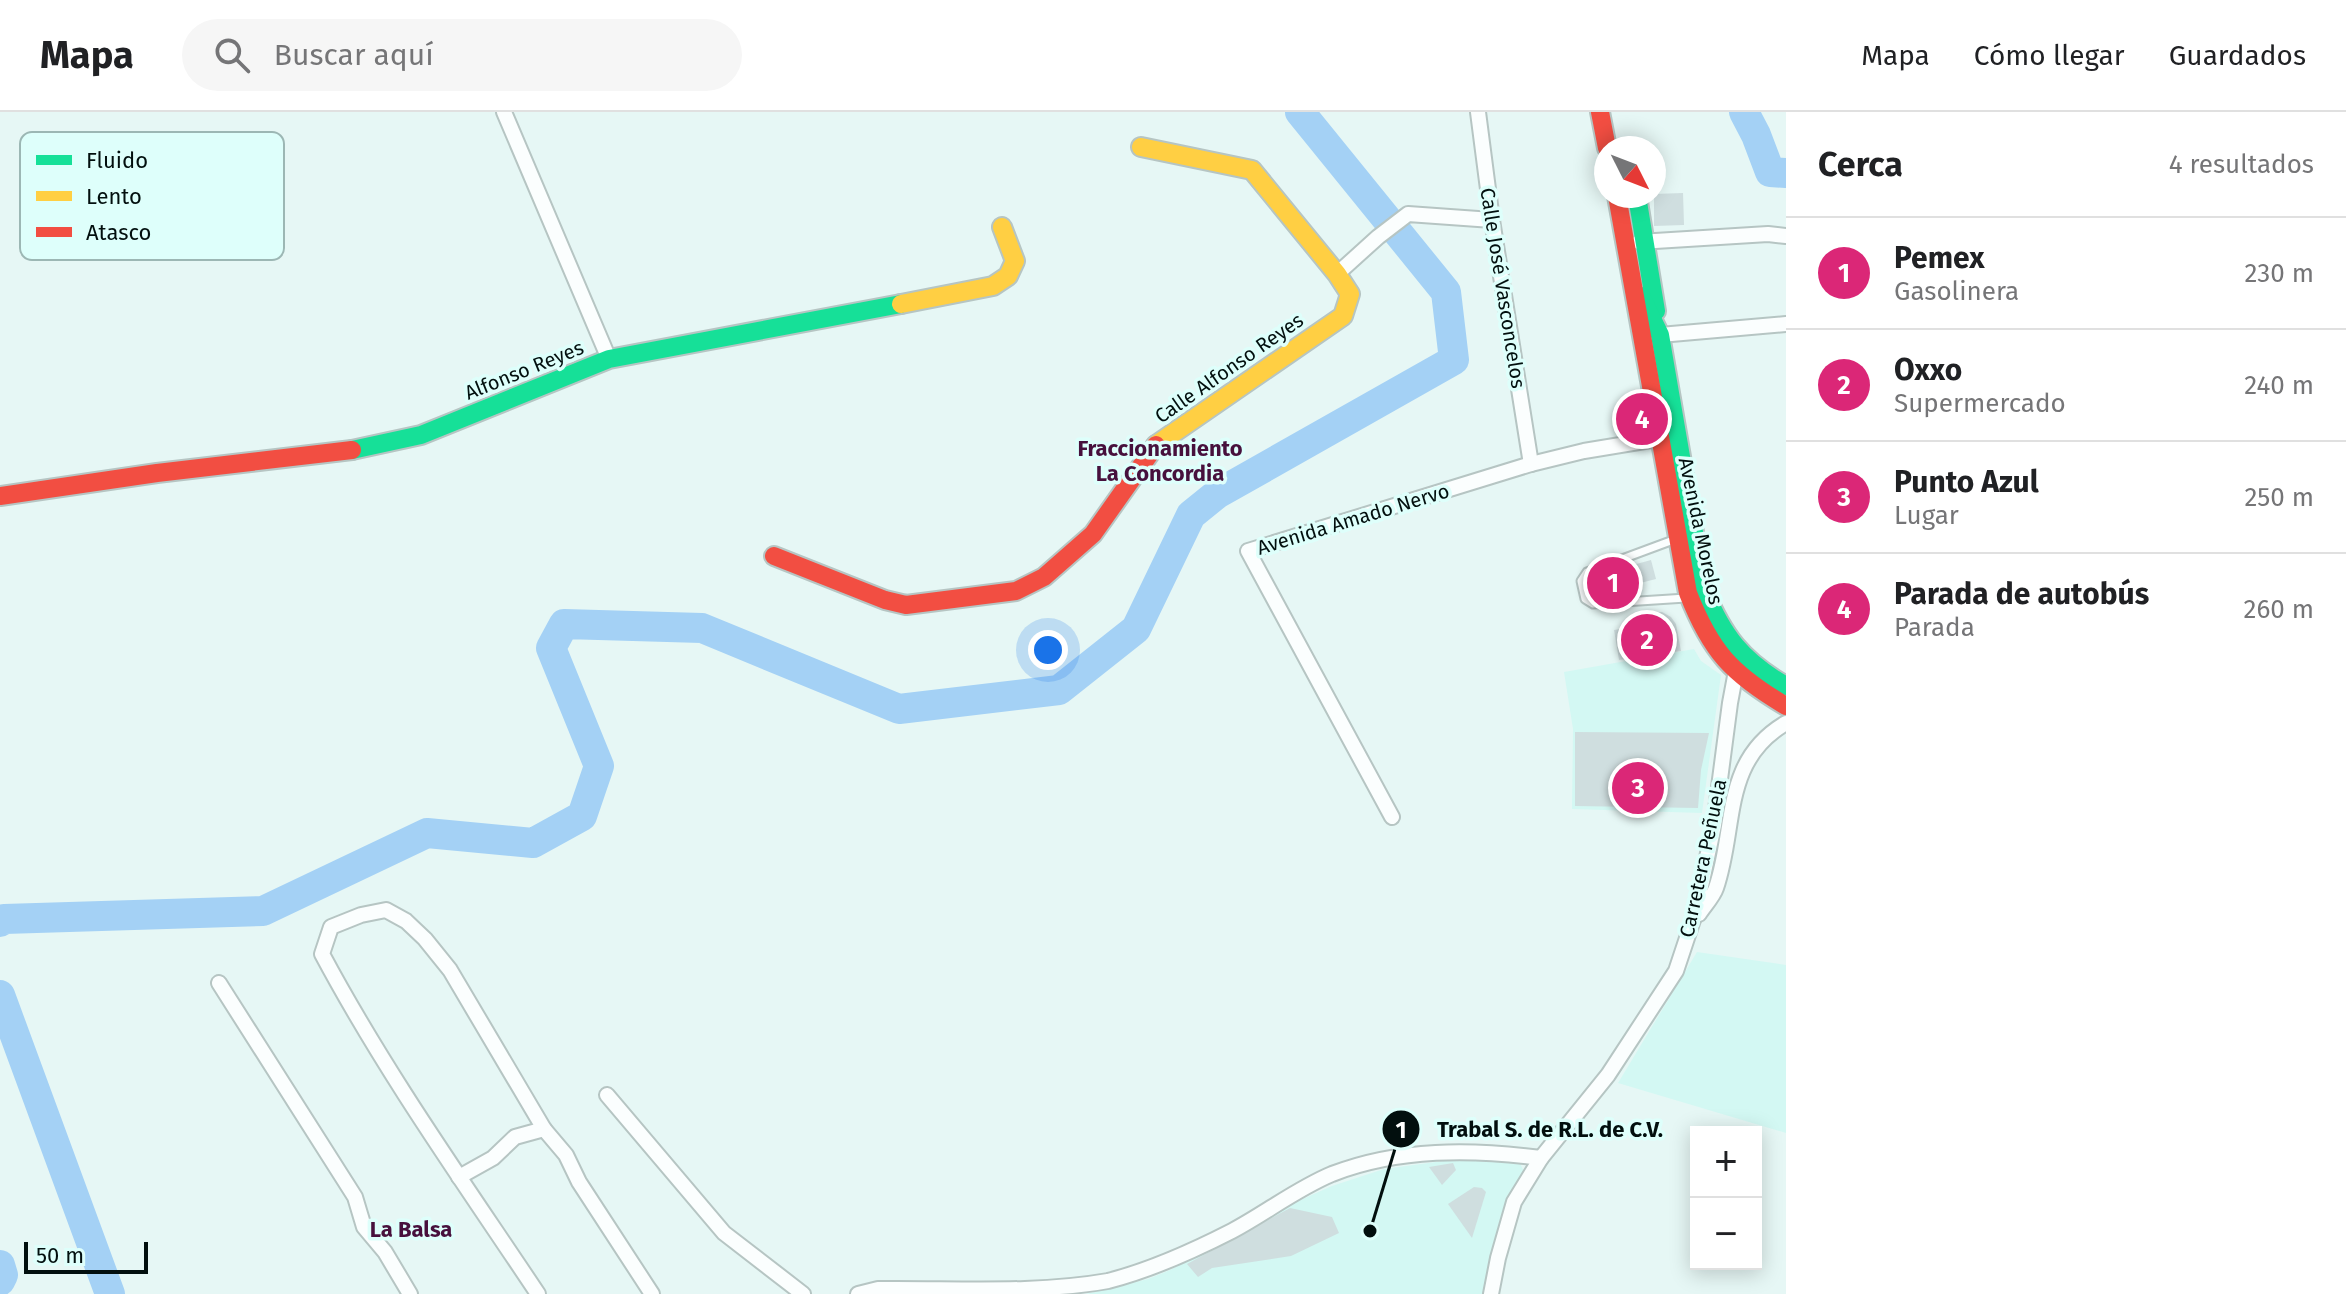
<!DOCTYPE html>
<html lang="es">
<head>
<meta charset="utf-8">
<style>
	body { margin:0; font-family:"Fira Sans",sans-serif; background:#f6f6f6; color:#202124 }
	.controls { position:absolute; right:24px; bottom:24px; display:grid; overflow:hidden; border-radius:0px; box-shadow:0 4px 20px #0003 }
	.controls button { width:72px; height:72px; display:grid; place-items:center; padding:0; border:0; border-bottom:2px solid #e0e0e0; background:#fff; color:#202124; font:40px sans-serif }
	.compass { position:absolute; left:1594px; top:24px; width:72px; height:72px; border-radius:50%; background:#fff; box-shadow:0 4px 20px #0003; rotate:132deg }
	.scale { position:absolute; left:24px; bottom:20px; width:124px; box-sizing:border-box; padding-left:8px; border:4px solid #020f0e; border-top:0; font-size:22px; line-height:28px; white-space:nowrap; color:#020f0e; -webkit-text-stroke:6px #defffb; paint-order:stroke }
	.you { position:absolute; left:1048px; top:538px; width:28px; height:28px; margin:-20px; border:6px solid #fff; border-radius:50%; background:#1a73e8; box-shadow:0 0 0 12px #1a73e833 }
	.badge { display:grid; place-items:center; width:52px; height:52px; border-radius:50%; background:#db2777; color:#fff; font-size:26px; font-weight:700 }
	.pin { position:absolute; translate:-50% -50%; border:4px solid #fff; box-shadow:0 2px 8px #0006 }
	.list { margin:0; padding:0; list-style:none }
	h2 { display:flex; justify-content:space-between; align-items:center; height:104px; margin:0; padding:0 32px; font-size:34px }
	h2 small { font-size:26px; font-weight:400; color:#757577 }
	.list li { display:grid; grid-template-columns:52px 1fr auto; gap:24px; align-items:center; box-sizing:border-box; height:112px; padding:0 32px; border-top:2px solid #e0e0e0 }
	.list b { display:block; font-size:30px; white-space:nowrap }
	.list p { margin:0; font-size:26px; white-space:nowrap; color:#757577 }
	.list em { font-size:26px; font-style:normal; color:#757577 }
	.icon { flex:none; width:44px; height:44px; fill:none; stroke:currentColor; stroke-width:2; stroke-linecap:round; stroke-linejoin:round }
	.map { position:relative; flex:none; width:1786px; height:1182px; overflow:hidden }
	header { display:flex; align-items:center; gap:48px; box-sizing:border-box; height:112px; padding:0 40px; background:#fff; border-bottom:2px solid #e0e0e0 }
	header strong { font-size:38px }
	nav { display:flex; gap:44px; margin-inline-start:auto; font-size:28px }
	.search { width:560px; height:72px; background:#f6f6f6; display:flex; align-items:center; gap:20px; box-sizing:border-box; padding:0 28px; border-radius:44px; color:#757577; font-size:30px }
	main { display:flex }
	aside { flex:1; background:#fff }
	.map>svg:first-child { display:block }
	.built { fill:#d3f8f3 }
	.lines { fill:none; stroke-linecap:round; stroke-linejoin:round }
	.river { stroke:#a4d1f5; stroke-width:30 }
	.building { fill:#cfdedf }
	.lane-casing { stroke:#b6c5c3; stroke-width:11 }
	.street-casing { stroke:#b6c5c3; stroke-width:18 }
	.fast-casing { stroke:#b6c5c3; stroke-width:22 }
	.slow-casing { stroke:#b6c5c3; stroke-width:22 }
	.jam-casing { stroke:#b6c5c3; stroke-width:22 }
	.lane { stroke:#fbfefe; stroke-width:7 }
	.street { stroke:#fbfefe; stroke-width:14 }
	.fast { stroke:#16e098; stroke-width:18 }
	.slow { stroke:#ffcf43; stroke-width:18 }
	.jam { stroke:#f24e42; stroke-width:18 }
	.labels { text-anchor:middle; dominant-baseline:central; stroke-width:7; stroke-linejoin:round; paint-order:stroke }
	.street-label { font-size:20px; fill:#020f0e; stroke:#defffb }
	.neighbourhood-label { font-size:22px; font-weight:bold; fill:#47113d; stroke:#defffb }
	.key { fill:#defffb; stroke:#9cb7b4; stroke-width:2 }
	.key-label { font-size:22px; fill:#020f0e }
	.leader { fill:none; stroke:#020f0e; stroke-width:3 }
	.callout-dot { fill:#020f0e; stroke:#defffb; stroke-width:3 }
	.mark-label { font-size:24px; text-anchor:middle; font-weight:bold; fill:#fff }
	.callout-label { font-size:22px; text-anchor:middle; font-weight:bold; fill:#020f0e; stroke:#defffb; stroke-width:7; stroke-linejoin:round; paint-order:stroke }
</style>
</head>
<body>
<header>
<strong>Mapa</strong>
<div class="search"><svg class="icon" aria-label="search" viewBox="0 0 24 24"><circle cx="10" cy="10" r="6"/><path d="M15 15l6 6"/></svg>Buscar aquí</div>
<nav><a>Mapa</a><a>Cómo llegar</a><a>Guardados</a></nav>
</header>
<main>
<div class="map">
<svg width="1786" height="1182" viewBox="0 0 1786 1182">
	<rect width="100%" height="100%" fill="#e6f7f5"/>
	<!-- built -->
	<g class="built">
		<path d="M 1694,537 L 1701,549 L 1721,563 L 1702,701 L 1572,697 L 1573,617 L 1564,560 Z"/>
		<path d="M 1697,840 L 1786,853 L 1786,1021 L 1618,971 Z"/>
		<path d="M 1458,1047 L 1519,1049 L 1525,1062 L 1485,1182 L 1086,1182 L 1148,1167 L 1170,1158 L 1287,1094 L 1332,1074 L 1384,1057 Z"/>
	</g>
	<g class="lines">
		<!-- river -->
		<g class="river">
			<path d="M 1744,0 L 1756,23 L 1770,60 L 1786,61"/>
			<path d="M 0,810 L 4,807 L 263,799 L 427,721 L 533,731 L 582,704 L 599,654 L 551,536 L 564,512 L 702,516 L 899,597 L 1059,578 L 1136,517 L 1191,403 L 1217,382 L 1454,248 L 1446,180 L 1300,0"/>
			<path d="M 0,883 L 110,1182"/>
			<path d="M 0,1153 L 3,1163 L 0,1169"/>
		</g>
	</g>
	<!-- building -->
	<g class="building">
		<path d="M 1683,81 L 1684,113 L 1654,114 L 1654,82 Z"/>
		<path d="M 1651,448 L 1656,467 L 1593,483 L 1589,465 Z"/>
		<path d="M 1662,500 L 1671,505 L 1676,512 L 1681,539 L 1619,548 L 1614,518 L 1650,512 L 1648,501 Z"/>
		<path d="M 1575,620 L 1709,621 L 1701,658 L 1698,696 L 1575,694 Z"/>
		<path d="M 1453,1051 L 1456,1058 L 1442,1073 L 1429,1055 Z"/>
		<path d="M 1474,1075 L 1482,1076 L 1486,1080 L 1472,1126 L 1448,1092 Z"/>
		<path d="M 1290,1096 L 1332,1105 L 1339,1121 L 1291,1144 L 1212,1156 L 1198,1165 L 1187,1152 Z"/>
	</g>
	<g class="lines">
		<defs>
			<path id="lane" d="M 1676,427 L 1587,460 L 1581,469 L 1585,487 L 1593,492 L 1686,486"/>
			<g id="street">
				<path d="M 504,0 L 609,247"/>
				<path d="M 1478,0 L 1492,108 L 1531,352"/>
				<path d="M 1639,130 L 1768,122 L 1786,124"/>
				<path d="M 1337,162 L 1378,125 L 1408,102 L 1492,108"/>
				<path d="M 1660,223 L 1786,212"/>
				<path d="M 1392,705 L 1248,439 L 1531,352 L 1584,339 L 1669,325"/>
				<path d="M 1699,802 C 1704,794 1713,785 1716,776 C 1737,715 1721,649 1786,611"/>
				<path d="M 219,871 L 355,1085 L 364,1115 L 385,1140 L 410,1182"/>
				<path d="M 607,983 L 724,1121 L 803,1182"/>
				<path d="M 459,1065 L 493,1046 L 515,1025 L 544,1017"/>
				<path d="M 538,1182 C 464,1071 385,960 322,842 L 331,815 L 361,803 L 386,798 L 406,809 L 425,827 L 450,858 L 544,1017 L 566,1043 L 579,1070 L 652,1182"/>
				<path d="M 858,1182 L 878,1177 C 954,1176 1034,1182 1108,1169 C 1151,1158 1193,1139 1232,1119 C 1266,1101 1296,1077 1332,1062 C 1399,1036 1472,1037 1541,1046"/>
				<path d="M 1491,1182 L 1498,1146 L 1514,1090 L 1541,1046 L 1608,963 L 1676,859 L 1695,802 L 1714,713 L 1730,591 L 1736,559 L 1740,553"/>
			</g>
			<g id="fast">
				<path d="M 1637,84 L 1656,199"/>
				<path d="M 1641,184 L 1660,223 L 1704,478 C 1723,524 1742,549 1786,574"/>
				<path d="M 352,338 L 421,323 L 609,247 L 901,192"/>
			</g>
			<g id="slow">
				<path d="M 1141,35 L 1252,58 L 1337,162 L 1350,182 L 1343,204 L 1156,333"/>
				<path d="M 901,192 L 993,174 L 1008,164 L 1015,149 L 1002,115"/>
			</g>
			<g id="jam">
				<path d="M 1600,0 L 1607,36"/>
				<path d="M 1617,84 L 1688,481 C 1711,540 1732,562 1786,594"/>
				<path d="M 0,384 L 157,361 L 352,338"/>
				<path d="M 774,444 L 885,488 L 906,493 L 1016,479 L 1044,465 L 1093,422 L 1156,333"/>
			</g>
		</defs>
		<!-- lane casing -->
		<use href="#lane" class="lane-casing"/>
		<!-- street casing -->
		<use href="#street" class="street-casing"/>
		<!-- fast casing -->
		<use href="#fast" class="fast-casing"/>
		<!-- slow casing -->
		<use href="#slow" class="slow-casing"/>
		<!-- jam casing -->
		<use href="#jam" class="jam-casing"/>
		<!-- lane -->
		<use href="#lane" class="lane"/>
		<!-- street -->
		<use href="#street" class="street"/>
		<!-- fast -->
		<use href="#fast" class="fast"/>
		<!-- slow -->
		<use href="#slow" class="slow"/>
		<!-- jam -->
		<use href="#jam" class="jam"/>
	</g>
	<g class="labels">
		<!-- street labels -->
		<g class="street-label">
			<text transform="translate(1503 176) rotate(81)">Calle José Vasconcelos</text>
			<text transform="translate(1229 256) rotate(-35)">Calle Alfonso Reyes</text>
			<text transform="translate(524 258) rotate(-22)">Alfonso Reyes</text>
			<text transform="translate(1353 407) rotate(-17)">Avenida Amado Nervo</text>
			<text transform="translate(1701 419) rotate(78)">Avenida Morelos</text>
			<text transform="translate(1703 746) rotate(-78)">Carretera Peñuela</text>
		</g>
		<!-- neighbourhood labels -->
		<g class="neighbourhood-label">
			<text x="1160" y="336">Fraccionamiento<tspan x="1160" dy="25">La Concordia</tspan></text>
			<text x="411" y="1117">La Balsa</text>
		</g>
	</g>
	<!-- legend -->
	<rect x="20" y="20" width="264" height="128" rx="12" class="key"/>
	<rect x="36" y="43" width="36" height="10" fill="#16e098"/>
	<rect x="36" y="79" width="36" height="10" fill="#ffcf43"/>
	<rect x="36" y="115" width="36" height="10" fill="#f24e42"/>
	<g class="key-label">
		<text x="86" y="56">Fluido</text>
		<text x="86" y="92">Lento</text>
		<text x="86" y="128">Atasco</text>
	</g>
	<!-- callouts -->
	<path class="leader" d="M1370 1119L1401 1017"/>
	<g class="callout-dot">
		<circle cx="1370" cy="1119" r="8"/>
		<circle cx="1401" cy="1017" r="20"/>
	</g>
	<g class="mark-label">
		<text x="1401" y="1026">1</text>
	</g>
	<g class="callout-label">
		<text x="1550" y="1025">Trabal S. de R.L. de C.V.</text>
	</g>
</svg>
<div class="controls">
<button>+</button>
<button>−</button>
</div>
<svg class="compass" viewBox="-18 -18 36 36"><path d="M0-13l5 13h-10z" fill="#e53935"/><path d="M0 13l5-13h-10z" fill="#757577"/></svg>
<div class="scale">50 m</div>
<div class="you"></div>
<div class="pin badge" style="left:1613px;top:471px">1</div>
<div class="pin badge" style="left:1647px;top:528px">2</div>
<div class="pin badge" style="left:1638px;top:676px">3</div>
<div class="pin badge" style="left:1642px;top:307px">4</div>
</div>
<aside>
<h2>Cerca<small>4 resultados</small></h2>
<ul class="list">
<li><span class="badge">1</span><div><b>Pemex</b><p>Gasolinera</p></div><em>230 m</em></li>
<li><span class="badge">2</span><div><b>Oxxo</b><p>Supermercado</p></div><em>240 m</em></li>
<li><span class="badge">3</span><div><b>Punto Azul</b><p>Lugar</p></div><em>250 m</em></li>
<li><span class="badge">4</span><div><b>Parada de autobús</b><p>Parada</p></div><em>260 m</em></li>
</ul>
</aside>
</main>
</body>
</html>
